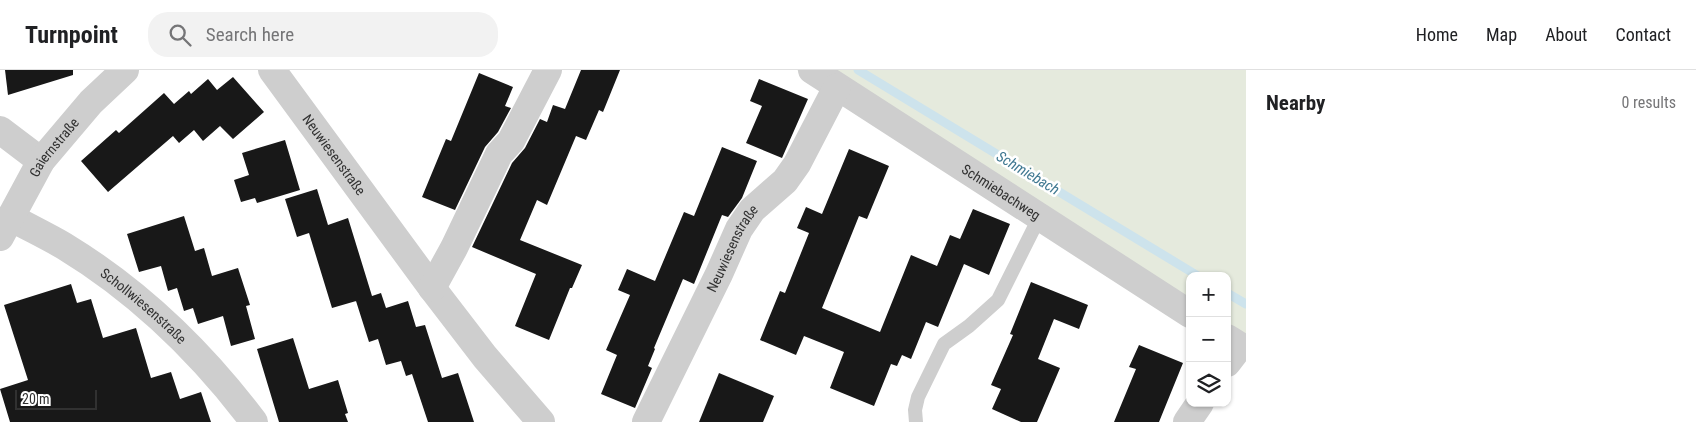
<!DOCTYPE html>
<html lang="en">
<head>
<meta charset="utf-8">
<style>
	body { margin:0; font-family:"Roboto Condensed",sans-serif; background:#f2f2f2; color:#202124 }
	.controls { position:absolute; right:15px; bottom:15px; display:grid; overflow:hidden; border-radius:10px; box-shadow:0 1px 4px #0004 }
	.controls button { width:45px; height:45px; display:grid; place-items:center; padding:0; border:0; border-bottom:1px solid #e0e0e0; background:#fff; color:#202124; font:25px sans-serif }
	.scale { position:absolute; left:15px; bottom:12px; width:82px; box-sizing:border-box; padding-left:5px; border:2px solid #313131; border-top:0; font-size:14px; line-height:18px; white-space:nowrap; color:#313131; -webkit-text-stroke:4px #fff; paint-order:stroke }
	.list { margin:0; padding:0; list-style:none }
	h2 { display:flex; justify-content:space-between; align-items:center; height:65px; margin:0; padding:0 20px; font-size:21px }
	h2 small { font-size:16px; font-weight:400; color:#757577 }
	.icon { flex:none; width:28px; height:28px; fill:none; stroke:currentColor; stroke-width:2; stroke-linecap:round; stroke-linejoin:round }
	.map { position:relative; flex:none; width:1246px; height:352px; overflow:hidden }
	header { display:flex; align-items:center; gap:30px; box-sizing:border-box; height:70px; padding:0 25px; background:#fff; border-bottom:1px solid #e0e0e0 }
	header strong { font-size:24px }
	nav { display:flex; gap:28px; margin-inline-start:auto; font-size:18px }
	.search { width:350px; height:45px; background:#f2f2f2; display:flex; align-items:center; gap:12px; box-sizing:border-box; padding:0 18px; border-radius:20px; color:#757577; font-size:19px }
	main { display:flex }
	aside { flex:1; background:#fff }
	.map>svg:first-child { display:block }
	.green { fill:#e5eadd }
	.lines { fill:none; stroke-linecap:round; stroke-linejoin:round }
	.stream { stroke:#cde3ec; stroke-width:9 }
	.building { fill:#181818 }
	.service { stroke:#cecece; stroke-width:14 }
	.minor { stroke:#cecece; stroke-width:28 }
	.labels { text-anchor:middle; dominant-baseline:central; stroke-width:5; stroke-linejoin:round; paint-order:stroke }
	.street-label { font-size:14px; fill:#313131; stroke:#fff }
	.water-label { font-size:15px; font-style:italic; fill:#417992; stroke:#fff }
</style>
</head>
<body>
<header>
<strong>Turnpoint</strong>
<div class="search"><svg class="icon" aria-label="search" viewBox="0 0 24 24"><circle cx="10" cy="10" r="6"/><path d="M15 15l6 6"/></svg>Search here</div>
<nav><a>Home</a><a>Map</a><a>About</a><a>Contact</a></nav>
</header>
<main>
<div class="map">
<svg width="1246" height="352" viewBox="0 0 1246 352">
	<rect width="100%" height="100%" fill="#fff"/>
	<!-- green -->
	<path class="green" d="M 797,0 L 1246,0 L 1246,286 L 1227,275 L 1227,206 L 1190,206 L 1190,252 Z"/>
	<g class="lines">
		<!-- stream -->
		<g class="stream">
			<path d="M 858,0 L 1198,206"/>
			<path d="M 1227,223 L 1246,234"/>
		</g>
	</g>
	<!-- building -->
	<g class="building">
		<path d="M 5,0 L 73,0 L 73,5 L 8,25 Z"/>
		<path d="M 581,0 L 620,0 L 603,42 L 599,40 L 586,70 L 576,66 L 547,135 L 537,130 L 520,170 L 582,195 L 572,218 L 570,218 L 549,270 L 515,256 L 536,204 L 472,177 L 512,93 L 525,78 L 540,49 L 547,52 L 553,35 L 565,39 Z"/>
		<path d="M 479,3 L 513,17 L 505,36 L 511,38 L 498,62 L 485,77 L 455,140 L 422,127 L 446,69 L 451,71 Z"/>
		<path d="M 233,7 L 264,42 L 233,69 L 220,56 L 203,71 L 194,60 L 179,73 L 173,66 L 108,122 L 81,91 L 116,60 L 119,63 L 164,23 L 174,34 L 189,21 L 191,24 L 208,9 L 217,20 Z"/>
		<path d="M 759,9 L 808,29 L 782,88 L 746,73 L 762,36 L 750,31 Z"/>
		<path d="M 285,70 L 300,120 L 257,133 L 255,128 L 241,132 L 234,110 L 249,105 L 242,83 Z"/>
		<path d="M 722,77 L 757,91 L 742,128 L 728,147 L 722,145 L 694,214 L 683,209 L 654,278 L 655,279 L 648,296 L 652,298 L 635,338 L 601,324 L 617,285 L 606,280 L 630,225 L 618,220 L 627,199 L 655,211 L 684,142 L 694,146 Z"/>
		<path d="M 849,79 L 889,96 L 867,149 L 859,146 L 822,238 L 880,262 L 911,185 L 937,196 L 950,165 L 960,169 L 973,139 L 1010,154 L 989,205 L 964,194 L 938,257 L 926,252 L 911,289 L 902,285 L 897,296 L 891,294 L 874,336 L 830,318 L 844,282 L 804,266 L 796,285 L 760,270 L 780,221 L 785,223 L 809,163 L 797,158 L 806,137 L 822,144 Z"/>
		<path d="M 317,119 L 328,155 L 348,148 L 372,226 L 381,223 L 386,238 L 408,231 L 416,257 L 425,255 L 442,308 L 458,303 L 474,352 L 428,352 L 412,304 L 406,306 L 401,291 L 386,295 L 378,269 L 369,272 L 356,231 L 363,229 L 332,238 L 309,163 L 297,167 L 285,129 Z"/>
		<path d="M 184,146 L 195,181 L 204,178 L 212,206 L 238,198 L 250,235 L 246,236 L 255,269 L 231,276 L 223,246 L 198,254 L 193,238 L 184,241 L 177,218 L 168,221 L 161,196 L 139,202 L 127,164 Z"/>
		<path d="M 1031,212 L 1088,235 L 1079,259 L 1054,249 L 1038,289 L 1060,298 L 1037,352 L 1021,352 L 992,339 L 1001,319 L 991,315 L 1013,265 L 1010,264 Z"/>
		<path d="M 71,214 L 77,233 L 91,229 L 103,268 L 136,258 L 151,308 L 171,302 L 180,329 L 201,322 L 211,352 L 10,352 L 0,319 L 28,310 L 4,235 Z"/>
		<path d="M 293,268 L 309,319 L 338,310 L 348,343 L 345,344 L 348,352 L 279,352 L 257,279 Z"/>
		<path d="M 1139,275 L 1183,293 L 1159,352 L 1114,352 L 1136,299 L 1129,297 Z"/>
		<path d="M 719,303 L 774,326 L 763,352 L 699,352 Z"/>
	</g>
	<g class="lines">
		<!-- service -->
		<path class="service" d="M 916,352 L 915,340 L 918,327 L 944,274 L 969,256 L 998,230 L 1039,148"/>
		<!-- minor -->
		<g class="minor">
			<path id="s1" d="M 272,0 L 432,218 L 485,287 L 541,352"/>
			<path id="s2" d="M 812,0 L 1190,244"/>
			<path d="M 0,60 L 41,91"/>
			<path id="s3" d="M 10,147 C 28,157 47,166 64,176 C 138,221 202,283 254,352"/>
			<path id="s4" d="M 0,167 L 41,91 L 91,32 L 125,0"/>
			<path d="M 432,218 L 454,178 L 499,84 L 511,71 L 548,0"/>
			<path d="M 1227,268 L 1240,276 L 1227,293"/>
			<path id="s5" d="M 646,352 L 719,204 L 739,159 L 752,140 L 785,111 L 797,94 L 837,17"/>
			<path d="M 1187,352 L 1200,333"/>
		</g>
	</g>
	<g class="labels">
		<!-- street labels -->
		<g class="street-label">
			<text stroke="none"><textPath href="#s4" startOffset="105">Gaiernstraße</textPath></text>
			<text stroke="none"><textPath href="#s1" startOffset="105">Neuwiesenstraße</textPath></text>
			<text stroke="none"><textPath href="#s2" startOffset="225">Schmiebachweg</textPath></text>
			<text stroke="none"><textPath href="#s5" startOffset="194">Neuwiesenstraße</textPath></text>
			<text stroke="none"><textPath href="#s3" startOffset="161">Schollwiesenstraße</textPath></text>
		</g>
		<!-- water labels -->
		<g class="water-label">
			<text transform="translate(1028 103) rotate(31)">Schmiebach</text>
		</g>
	</g>
</svg>
<div class="controls">
<button>+</button>
<button>−</button>
<button><svg class="icon" aria-label="layers" viewBox="0 0 24 24"><path d="M12 4l9 5-9 5-9-5zM3 14l9 5 9-5"/></svg></button>
</div>
<div class="scale">20 m</div>
</div>
<aside>
<h2>Nearby<small>0 results</small></h2>
<ul class="list">
</ul>
</aside>
</main>
</body>
</html>
